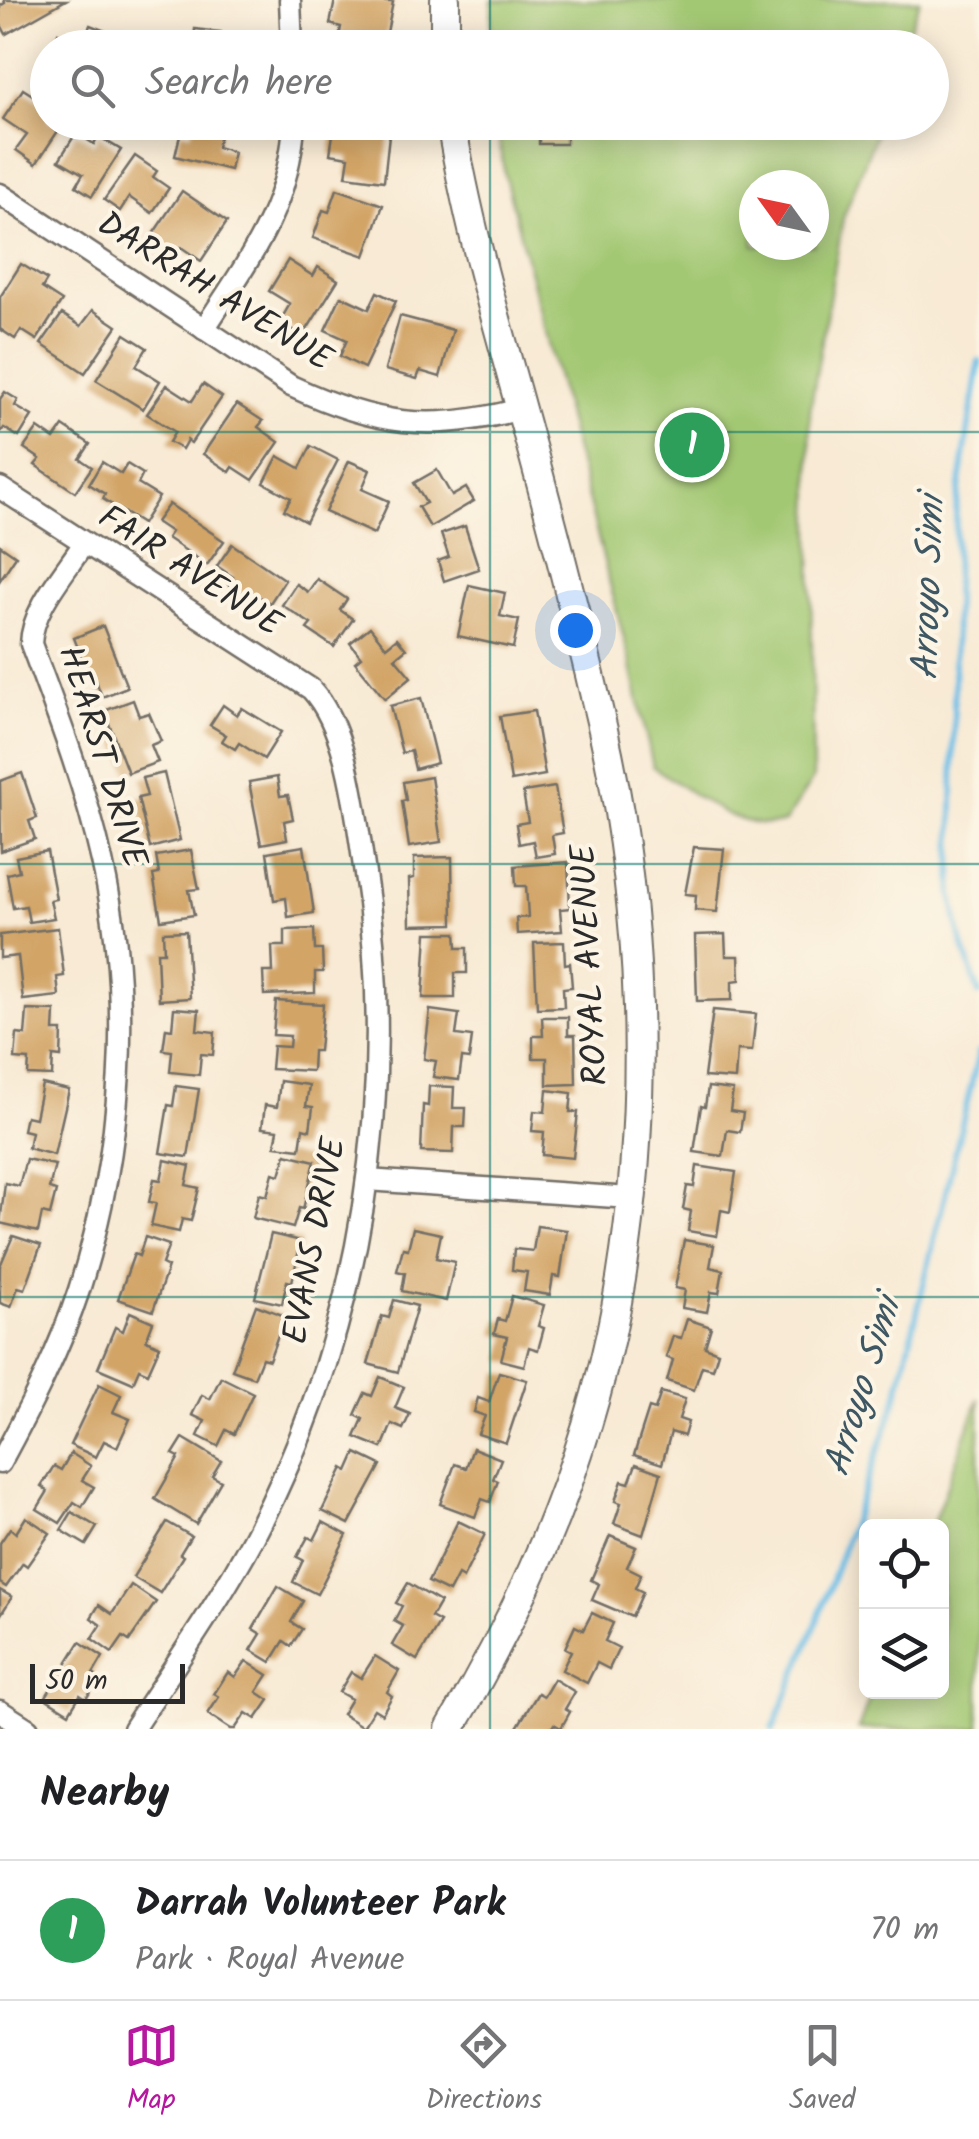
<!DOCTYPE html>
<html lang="en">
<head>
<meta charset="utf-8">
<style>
	body { margin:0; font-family:Kalam,sans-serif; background:#f2f2f2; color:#202124 }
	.controls { position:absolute; right:30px; bottom:30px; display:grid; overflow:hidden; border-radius:15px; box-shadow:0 5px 25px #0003 }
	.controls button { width:90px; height:90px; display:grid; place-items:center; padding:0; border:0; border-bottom:2px solid #e0e0e0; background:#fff; color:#202124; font:50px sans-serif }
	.compass { position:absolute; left:739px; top:170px; width:90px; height:90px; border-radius:50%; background:#fff; box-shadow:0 5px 25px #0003; rotate:303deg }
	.scale { position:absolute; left:30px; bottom:25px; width:155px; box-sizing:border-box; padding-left:10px; border:5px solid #2b2b2b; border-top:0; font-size:28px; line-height:35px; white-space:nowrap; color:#2b2b2b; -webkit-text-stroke:8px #fcf5e5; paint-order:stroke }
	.you { position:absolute; left:575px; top:630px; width:35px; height:35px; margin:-25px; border:8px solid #fff; border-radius:50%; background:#1a73e8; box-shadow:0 0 0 15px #1a73e833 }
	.badge { display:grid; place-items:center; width:65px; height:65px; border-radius:50%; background:#b5179e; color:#fff; font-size:32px; font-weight:700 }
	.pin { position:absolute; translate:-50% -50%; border:5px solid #fff; box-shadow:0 2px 10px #0006 }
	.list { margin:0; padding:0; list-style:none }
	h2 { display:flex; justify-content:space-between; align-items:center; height:130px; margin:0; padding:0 40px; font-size:42px }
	h2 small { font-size:32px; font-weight:400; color:#757577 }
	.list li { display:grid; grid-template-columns:65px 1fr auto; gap:30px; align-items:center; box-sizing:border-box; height:140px; padding:0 40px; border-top:2px solid #e0e0e0 }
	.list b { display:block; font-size:38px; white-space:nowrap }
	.list p { margin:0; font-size:32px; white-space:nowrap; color:#757577 }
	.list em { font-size:32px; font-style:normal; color:#757577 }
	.icon { flex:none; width:55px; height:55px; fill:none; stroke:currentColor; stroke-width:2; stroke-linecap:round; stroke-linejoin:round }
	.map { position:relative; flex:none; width:979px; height:1729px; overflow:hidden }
	.search { position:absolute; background:#fff; box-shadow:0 5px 25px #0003; left:30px; right:30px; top:30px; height:110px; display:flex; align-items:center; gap:25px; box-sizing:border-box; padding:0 35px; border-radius:55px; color:#757577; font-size:38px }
	.sheet { height:270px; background:#fff }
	nav { display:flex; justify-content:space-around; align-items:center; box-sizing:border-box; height:140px; border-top:2px solid #e0e0e0; background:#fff; font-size:28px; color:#757577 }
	nav a { display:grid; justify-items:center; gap:5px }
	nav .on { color:#b5179e }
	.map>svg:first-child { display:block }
	.green { fill:#a3c873; stroke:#677a4f; stroke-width:2.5; fill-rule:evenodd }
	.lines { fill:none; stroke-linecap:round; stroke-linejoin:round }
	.stream { stroke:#6abde6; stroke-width:6 }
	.building { fill:#d2a466 }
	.minor-casing { stroke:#736e66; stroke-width:25 }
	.secondary-casing { stroke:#736e66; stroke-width:32 }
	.minor { stroke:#fff; stroke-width:20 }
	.secondary { stroke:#fff; stroke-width:28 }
	.grid { fill:none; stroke:#0f766e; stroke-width:2.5; stroke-opacity:0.55 }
	.labels { text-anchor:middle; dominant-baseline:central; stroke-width:8; stroke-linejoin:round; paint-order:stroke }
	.street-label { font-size:35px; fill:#2b2b2b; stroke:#fcf5e5 }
	.water-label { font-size:38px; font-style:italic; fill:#3e5763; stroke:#fcf5e5 }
</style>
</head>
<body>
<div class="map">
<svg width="979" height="1729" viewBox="0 0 979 1729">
	<rect width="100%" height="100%" fill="#fcf5e5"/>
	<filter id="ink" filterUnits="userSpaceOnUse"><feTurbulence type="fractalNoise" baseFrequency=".01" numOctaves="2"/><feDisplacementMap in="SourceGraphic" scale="20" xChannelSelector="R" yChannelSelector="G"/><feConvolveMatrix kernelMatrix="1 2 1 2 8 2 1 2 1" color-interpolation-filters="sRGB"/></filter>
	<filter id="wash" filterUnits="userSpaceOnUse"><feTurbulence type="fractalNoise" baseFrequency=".0048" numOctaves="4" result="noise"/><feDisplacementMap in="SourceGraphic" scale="40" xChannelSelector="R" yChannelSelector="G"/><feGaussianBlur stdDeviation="2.25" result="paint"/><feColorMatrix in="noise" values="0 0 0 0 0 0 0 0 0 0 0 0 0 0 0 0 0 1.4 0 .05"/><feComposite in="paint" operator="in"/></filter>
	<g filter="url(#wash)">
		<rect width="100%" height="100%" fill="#f8ead4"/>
		<!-- green -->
		<g class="green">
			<path d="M 492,0 L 920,0 L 911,25 L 896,47 L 490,48 Z"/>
			<path d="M 496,123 L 880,123 L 843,218 L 810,411 L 813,779 L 785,822 C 740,836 690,790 653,767 L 630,662 L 505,176 ZM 754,185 L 814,185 L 814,245 L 754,245 Z"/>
			<path d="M 979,1398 L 979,1729 L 858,1729 L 872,1692 L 942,1692 L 942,1526 L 932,1526 Z"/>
		</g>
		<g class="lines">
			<!-- stream -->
			<g class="stream">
				<path d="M 979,361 L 956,510 L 952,894 L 960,935 L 979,994"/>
				<path d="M 773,1729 L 815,1627 L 896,1401 L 979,1052"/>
			</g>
		</g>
		<g id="blocks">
			<!-- building -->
			<g class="building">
				<path d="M 4,0 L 66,0 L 6,34 L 0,23 L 0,6 L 5,3 Z"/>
				<path d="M 335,0 L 393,2 L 384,48 L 337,48 L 341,27 L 330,24 Z"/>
				<path d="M 90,25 L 108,32 L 103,48 L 53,48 L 58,33 L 83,43 Z"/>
				<path d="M 195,29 L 221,32 L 219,48 L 193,48 Z"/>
				<path d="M 23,89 L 48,105 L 48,122 L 64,122 L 36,164 L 16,150 L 27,135 L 3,119 Z"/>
				<path d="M 194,122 L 223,122 L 217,147 L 234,152 L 230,170 L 175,156 L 181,131 L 191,134 Z"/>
				<rect x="539" y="126" width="27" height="18"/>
				<path d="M 334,128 L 389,135 L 384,181 L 346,176 L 349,157 L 330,154 Z"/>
				<path d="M 76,133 L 94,144 L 98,136 L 121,150 L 92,196 L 76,186 L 83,174 L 59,160 Z"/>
				<path d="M 135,156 L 157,171 L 153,177 L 169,188 L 152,213 L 129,197 L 120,211 L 104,200 Z"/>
				<path d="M 337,189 L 383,205 L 365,256 L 313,238 L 323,210 L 329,212 Z"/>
				<path d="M 182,191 L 227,222 L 201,261 L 181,247 L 176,255 L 151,237 Z"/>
				<path d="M 288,260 L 313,276 L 318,267 L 338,280 L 303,336 L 280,321 L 290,304 L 269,291 Z"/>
				<path d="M 21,264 L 47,280 L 42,288 L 62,301 L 37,340 L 21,330 L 15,339 L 0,329 L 0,297 Z"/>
				<path d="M 377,292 L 396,301 L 364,368 L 340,356 L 347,340 L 325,330 L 341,296 L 369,309 Z"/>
				<path d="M 93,310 L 117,326 L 85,373 L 41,344 L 62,314 L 81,326 Z"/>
				<path d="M 400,316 L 453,330 L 440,377 L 420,371 L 417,379 L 385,370 Z"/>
				<path d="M 125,334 L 147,348 L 136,366 L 160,381 L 143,409 L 96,380 Z"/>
				<path d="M 203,384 L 222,397 L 191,443 L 187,440 L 182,449 L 169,442 L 175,432 L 147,414 L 167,385 L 192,401 Z"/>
				<path d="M 5,392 L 18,400 L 15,406 L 32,416 L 19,437 L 4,428 L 0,433 L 0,399 Z"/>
				<path d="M 237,404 L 263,421 L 258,427 L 279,442 L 253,480 L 233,467 L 230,472 L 203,454 Z"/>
				<path d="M 63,426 L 90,444 L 80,459 L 92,467 L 75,492 L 35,465 L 40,459 L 24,448 L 38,428 L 54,439 Z"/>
				<path d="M 311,446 L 338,460 L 306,522 L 284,510 L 291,498 L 264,483 L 278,456 L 300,468 Z"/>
				<path d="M 349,461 L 370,470 L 362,489 L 389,501 L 374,534 L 325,512 Z"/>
				<path d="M 102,462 L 121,474 L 127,464 L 143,474 L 138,484 L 159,497 L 142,524 L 103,499 L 105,494 L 89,484 Z"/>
				<path d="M 437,470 L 452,496 L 466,488 L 474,501 L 430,527 L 418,507 L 426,503 L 414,483 Z"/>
				<path d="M 169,504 L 224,541 L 207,565 L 167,538 L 171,532 L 156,522 Z"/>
				<path d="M 465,526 L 479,569 L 444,581 L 438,561 L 449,557 L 441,534 Z"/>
				<path d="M 232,544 L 285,580 L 270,603 L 253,593 L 250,598 L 228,584 L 233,577 L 217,566 Z"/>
				<path d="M 0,545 L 16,556 L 0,580 Z"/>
				<path d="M 317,579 L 347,599 L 340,610 L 353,619 L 334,647 L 307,629 L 311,624 L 282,605 L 296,584 L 308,592 Z"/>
				<path d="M 469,585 L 505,593 L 500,616 L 519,620 L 513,648 L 458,636 Z"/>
				<path d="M 103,626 L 127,687 L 102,697 L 95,678 L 90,679 L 74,638 Z"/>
				<path d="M 370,627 L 386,647 L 397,638 L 406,649 L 395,658 L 411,677 L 385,699 L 355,662 L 361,657 L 350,643 Z"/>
				<path d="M 421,698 L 437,763 L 415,769 L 411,751 L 402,753 L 390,706 Z"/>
				<path d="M 133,700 L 139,716 L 149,713 L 161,741 L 151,745 L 158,762 L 128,773 L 104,711 Z"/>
				<path d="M 223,705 L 237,715 L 242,708 L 281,732 L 264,759 L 239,743 L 235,749 L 222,741 L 226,735 L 210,725 Z"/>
				<path d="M 534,711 L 545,775 L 511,781 L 500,716 Z"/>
				<path d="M 22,773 L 37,818 L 29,821 L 35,839 L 1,851 L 0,781 Z"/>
				<path d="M 164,773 L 180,840 L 150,848 L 138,798 L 147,796 L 142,778 Z"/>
				<path d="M 277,777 L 280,796 L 288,795 L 293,819 L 284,821 L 287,839 L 261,844 L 249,782 Z"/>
				<path d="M 431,777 L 441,842 L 409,847 L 402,801 L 406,800 L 403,782 Z"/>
				<path d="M 555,787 L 563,833 L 552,835 L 555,854 L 536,857 L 533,841 L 519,844 L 516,824 L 528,822 L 523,792 Z"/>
				<path d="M 304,846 L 314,913 L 288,917 L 286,898 L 274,900 L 267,852 Z"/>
				<path d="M 694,847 L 724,849 L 717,912 L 695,910 L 696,895 L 685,894 Z"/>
				<path d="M 191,850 L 199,889 L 189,890 L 194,915 L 161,920 L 153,875 L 159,874 L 156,856 Z"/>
				<path d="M 47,851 L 56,899 L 50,900 L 54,918 L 29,922 L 26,906 L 13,908 L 7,874 L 19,871 L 16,857 Z"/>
				<path d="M 452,857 L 453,924 L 410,925 L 409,879 L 414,878 L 414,858 Z"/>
				<path d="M 568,862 L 570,908 L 560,909 L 562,931 L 517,934 L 516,918 L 528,917 L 526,886 L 516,886 L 515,866 Z"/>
				<path d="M 58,928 L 64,976 L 57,977 L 59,996 L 23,1000 L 18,956 L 0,958 L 0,935 Z"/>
				<path d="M 314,929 L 315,950 L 322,950 L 323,972 L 315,972 L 315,993 L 264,995 L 263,972 L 273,972 L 272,946 L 285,946 L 285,930 Z"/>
				<path d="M 186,931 L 190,998 L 159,1000 L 157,952 L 164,952 L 163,932 Z"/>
				<path d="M 427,933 L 456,933 L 457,948 L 467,948 L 467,973 L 455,973 L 455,998 L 423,998 Z"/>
				<path d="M 725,934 L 726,956 L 739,956 L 740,980 L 732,981 L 732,1000 L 697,1001 L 695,935 Z"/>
				<path d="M 564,942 L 565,964 L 570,963 L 572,987 L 563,988 L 564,1007 L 537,1008 L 534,943 Z"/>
				<path d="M 276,1001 L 323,1004 L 319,1051 L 313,1051 L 312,1071 L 271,1069 L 273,1046 L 289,1047 L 290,1036 L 273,1035 Z"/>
				<path d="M 174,1008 L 199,1010 L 197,1030 L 215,1032 L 213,1055 L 201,1054 L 199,1075 L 170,1072 L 172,1051 L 163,1050 L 166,1028 L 172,1029 Z"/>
				<path d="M 27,1010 L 55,1011 L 54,1031 L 62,1031 L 61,1057 L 53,1056 L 52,1076 L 28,1075 L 29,1060 L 15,1059 L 17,1034 L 25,1035 Z"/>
				<path d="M 430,1010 L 459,1014 L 456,1035 L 472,1037 L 469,1059 L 462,1058 L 459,1080 L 433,1077 L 436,1061 L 424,1059 Z"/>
				<path d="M 713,1010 L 756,1014 L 752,1051 L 737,1050 L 735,1079 L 704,1077 Z"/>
				<path d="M 542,1017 L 568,1017 L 568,1035 L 575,1035 L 576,1084 L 547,1085 L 547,1058 L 533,1058 L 533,1036 L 543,1036 Z"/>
				<path d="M 280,1081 L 309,1085 L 306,1106 L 313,1107 L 310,1130 L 303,1128 L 300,1149 L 275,1146 L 278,1130 L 262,1128 L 265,1105 L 277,1107 Z"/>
				<path d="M 42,1084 L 69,1090 L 54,1155 L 28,1148 L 31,1132 L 23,1130 L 26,1116 L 35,1118 Z"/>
				<path d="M 176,1086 L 199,1089 L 188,1157 L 160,1153 L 168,1105 L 173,1106 Z"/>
				<path d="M 429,1086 L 454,1087 L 453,1108 L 466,1108 L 465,1127 L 454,1127 L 453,1153 L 421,1152 L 423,1105 L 428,1106 Z"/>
				<path d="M 708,1087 L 733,1090 L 730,1111 L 743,1113 L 740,1132 L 727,1130 L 723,1156 L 694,1152 L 701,1106 L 705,1107 Z"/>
				<path d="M 547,1090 L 572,1093 L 570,1112 L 578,1112 L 573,1158 L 542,1155 L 544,1132 L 532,1131 L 534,1111 L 545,1112 Z"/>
				<path d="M 286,1154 L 315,1161 L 303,1209 L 299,1208 L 293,1228 L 253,1218 L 259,1194 L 267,1196 L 273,1173 L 280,1175 Z"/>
				<path d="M 26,1159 L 55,1165 L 49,1189 L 56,1191 L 50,1215 L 42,1213 L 38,1232 L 0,1223 L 5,1183 L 19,1186 Z"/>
				<path d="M 165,1160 L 190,1166 L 186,1185 L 199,1188 L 191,1221 L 182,1219 L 179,1232 L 151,1226 L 156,1203 L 149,1202 L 154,1179 L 161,1180 Z"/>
				<path d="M 697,1166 L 736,1172 L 730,1212 L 721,1210 L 717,1236 L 688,1231 L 691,1211 L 683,1209 L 687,1186 L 694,1187 Z"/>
				<path d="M 537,1226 L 567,1230 L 560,1277 L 553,1276 L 550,1295 L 524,1291 L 527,1272 L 512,1270 L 514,1249 L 533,1251 Z"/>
				<path d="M 413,1228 L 441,1234 L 436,1258 L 455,1262 L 446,1301 L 402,1291 L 405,1273 L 397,1271 L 403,1248 L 408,1249 Z"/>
				<path d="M 271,1234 L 301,1241 L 292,1282 L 287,1281 L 282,1304 L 255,1298 Z"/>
				<path d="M 13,1236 L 41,1245 L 25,1289 L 18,1287 L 11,1307 L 0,1303 L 0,1266 Z"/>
				<path d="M 145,1237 L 169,1245 L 162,1264 L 168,1267 L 153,1311 L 118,1299 L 134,1254 L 139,1256 Z"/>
				<path d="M 684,1240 L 714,1245 L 710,1267 L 723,1270 L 719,1293 L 711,1292 L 707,1312 L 682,1308 L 685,1290 L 675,1288 Z"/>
				<path d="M 512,1296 L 544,1305 L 538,1326 L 544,1328 L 538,1350 L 529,1347 L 524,1366 L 501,1360 L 507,1337 L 494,1334 L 498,1319 L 505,1321 Z"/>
				<path d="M 394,1300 L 417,1306 L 398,1372 L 368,1364 L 382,1316 L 389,1318 Z"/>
				<path d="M 256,1305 L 285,1316 L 269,1360 L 262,1358 L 254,1378 L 232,1370 Z"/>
				<path d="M 130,1312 L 153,1322 L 146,1340 L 160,1346 L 148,1373 L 139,1369 L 133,1383 L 98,1368 L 115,1327 L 123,1331 Z"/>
				<path d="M 687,1319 L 711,1327 L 705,1347 L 718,1352 L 713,1369 L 702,1366 L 694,1390 L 667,1381 L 673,1360 L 666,1357 L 673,1336 L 681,1338 Z"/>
				<path d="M 499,1372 L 527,1380 L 506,1443 L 478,1434 L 485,1416 L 474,1412 L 478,1398 L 489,1402 Z"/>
				<path d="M 221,1377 L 253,1393 L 234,1434 L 226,1430 L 218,1446 L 198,1436 L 205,1421 L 192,1415 L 202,1395 L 210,1399 Z"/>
				<path d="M 380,1377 L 404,1387 L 395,1408 L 410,1414 L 403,1429 L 392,1424 L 382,1448 L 355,1437 L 363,1419 L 355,1415 L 365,1393 L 372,1396 Z"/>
				<path d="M 99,1384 L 121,1395 L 113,1412 L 130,1419 L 117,1447 L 104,1441 L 96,1457 L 70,1445 Z"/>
				<path d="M 661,1392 L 685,1399 L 679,1419 L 688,1422 L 684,1436 L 671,1432 L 662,1464 L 634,1455 L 649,1408 L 655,1410 Z"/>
				<path d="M 183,1438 L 221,1461 L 212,1476 L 221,1481 L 196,1524 L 155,1499 L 179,1457 L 173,1454 Z"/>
				<path d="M 473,1448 L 501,1459 L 493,1479 L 498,1481 L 490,1502 L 482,1499 L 475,1517 L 440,1504 L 455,1464 L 466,1468 Z"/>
				<path d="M 71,1453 L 91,1466 L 82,1480 L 94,1487 L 82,1507 L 74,1502 L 60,1523 L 37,1509 L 48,1491 L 41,1486 L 54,1466 L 61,1470 Z"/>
				<path d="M 356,1453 L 381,1465 L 349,1524 L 322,1511 L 343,1468 L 348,1471 Z"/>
				<path d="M 636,1464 L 661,1473 L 643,1535 L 614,1524 L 621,1503 L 615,1501 L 622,1481 L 629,1483 Z"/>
				<path d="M 72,1512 L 97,1527 L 86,1545 L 61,1530 Z"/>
				<path d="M 26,1517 L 50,1533 L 27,1566 L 23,1563 L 6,1587 L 0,1583 L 0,1543 L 10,1528 L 16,1533 Z"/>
				<path d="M 458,1521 L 485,1534 L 463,1578 L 458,1575 L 449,1592 L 428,1582 Z"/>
				<path d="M 167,1522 L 191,1536 L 180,1554 L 183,1556 L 160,1593 L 133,1577 Z"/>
				<path d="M 323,1522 L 347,1535 L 317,1594 L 293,1582 L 303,1560 L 297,1557 L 308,1537 L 314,1540 Z"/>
				<path d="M 610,1536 L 636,1547 L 627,1567 L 641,1574 L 635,1588 L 643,1592 L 632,1617 L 592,1600 L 599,1584 L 591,1580 Z"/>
				<path d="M 408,1583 L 440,1602 L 431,1617 L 440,1622 L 417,1660 L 392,1645 L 403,1626 L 394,1621 L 402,1606 L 396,1603 Z"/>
				<path d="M 131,1585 L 156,1602 L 129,1641 L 123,1637 L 112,1653 L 92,1639 L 101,1625 L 91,1618 L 99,1605 L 112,1614 Z"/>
				<path d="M 278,1586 L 303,1601 L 291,1622 L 302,1629 L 291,1646 L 284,1641 L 271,1662 L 251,1650 L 261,1634 L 253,1629 Z"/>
				<path d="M 0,1590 L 12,1597 L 0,1616 Z"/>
				<path d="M 592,1613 L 613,1623 L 605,1641 L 619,1648 L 609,1669 L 597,1663 L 587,1683 L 562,1670 L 571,1651 L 565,1648 L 575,1626 L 583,1630 Z"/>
				<path d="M 80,1642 L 103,1657 L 93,1674 L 99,1678 L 86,1699 L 80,1695 L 69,1713 L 45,1698 Z"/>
				<path d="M 375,1656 L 399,1671 L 387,1692 L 392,1696 L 382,1714 L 374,1709 L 363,1727 L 342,1714 L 351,1699 L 339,1692 L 351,1672 L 361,1678 Z"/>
				<path d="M 246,1661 L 268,1675 L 257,1692 L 269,1700 L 256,1719 L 246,1713 L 235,1729 L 231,1729 L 208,1714 L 219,1697 L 214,1694 L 228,1672 L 235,1677 Z"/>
				<path d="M 554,1679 L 575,1692 L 565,1709 L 570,1712 L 561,1728 L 554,1724 L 551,1729 L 516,1729 L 538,1693 L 544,1696 Z"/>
			</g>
		</g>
	</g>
	<g filter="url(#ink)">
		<use href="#blocks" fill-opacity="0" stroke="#736e66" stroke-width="2.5"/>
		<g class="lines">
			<defs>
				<g id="minor">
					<path d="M 290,0 L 292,48"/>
					<path d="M 0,194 L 291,386 C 375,425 430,433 521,409"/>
					<path d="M 204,329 C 248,261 290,207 294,122"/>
					<path d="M 0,488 L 311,689 C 347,728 355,808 363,860 C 400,1089 362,1331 254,1537 C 218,1604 174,1666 133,1729"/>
					<path d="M 367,1180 L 630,1198"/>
					<path d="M 0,1463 C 30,1408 59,1351 79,1290 C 122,1154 134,1001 102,861 C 85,786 58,716 31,644 C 32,608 65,573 84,543"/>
					<path d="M 0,1711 L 28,1729"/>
				</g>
				<g id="secondary">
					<path d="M 445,0 L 445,48"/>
					<path d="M 450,1729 C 532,1592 596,1437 621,1279 C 650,1098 643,908 603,730 C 578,622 550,514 520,406 C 494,312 467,219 451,122"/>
				</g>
			</defs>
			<!-- minor casing -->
			<use href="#minor" class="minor-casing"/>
			<!-- secondary casing -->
			<use href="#secondary" class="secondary-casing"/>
			<!-- minor -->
			<use href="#minor" class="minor"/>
			<!-- secondary -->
			<use href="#secondary" class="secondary"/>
		</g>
	</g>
	<!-- grid -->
	<path class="grid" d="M 490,0 L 490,48M 490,122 L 490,1729M 0,432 L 979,432M 0,864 L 979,864M 0,1297 L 979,1297"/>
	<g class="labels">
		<!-- street labels -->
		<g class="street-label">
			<text transform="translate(214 293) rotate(32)">DARRAH AVENUE</text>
			<text transform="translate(189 572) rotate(33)">FAIR AVENUE</text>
			<text transform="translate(101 757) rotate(73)">HEARST DRIVE</text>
			<text transform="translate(591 965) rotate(-93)">ROYAL AVENUE</text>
			<text transform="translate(316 1241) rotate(-79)">EVANS DRIVE</text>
		</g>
		<!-- water labels -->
		<g class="water-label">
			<text transform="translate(930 588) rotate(-88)">Arroyo Simi</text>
			<text transform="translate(864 1387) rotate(-73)">Arroyo Simi</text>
		</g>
	</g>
</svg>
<div class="controls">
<button><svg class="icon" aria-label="locate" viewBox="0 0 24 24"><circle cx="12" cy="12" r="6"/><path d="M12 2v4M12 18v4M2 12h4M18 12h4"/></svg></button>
<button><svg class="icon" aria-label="layers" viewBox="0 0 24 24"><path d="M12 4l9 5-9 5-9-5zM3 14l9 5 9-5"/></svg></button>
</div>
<svg class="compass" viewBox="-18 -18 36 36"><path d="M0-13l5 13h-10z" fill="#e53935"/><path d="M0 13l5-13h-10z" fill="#757577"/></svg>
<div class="scale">50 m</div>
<div class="you"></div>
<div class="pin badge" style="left:692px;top:445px;background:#2e9e5b">1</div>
<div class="search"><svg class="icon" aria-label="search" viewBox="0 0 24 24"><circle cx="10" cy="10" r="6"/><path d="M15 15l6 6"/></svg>Search here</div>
</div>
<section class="sheet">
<h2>Nearby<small></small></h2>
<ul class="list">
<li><span class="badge" style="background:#2e9e5b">1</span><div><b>Darrah Volunteer Park</b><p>Park · Royal Avenue</p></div><em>70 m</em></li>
</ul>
</section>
<nav>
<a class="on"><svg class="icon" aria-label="map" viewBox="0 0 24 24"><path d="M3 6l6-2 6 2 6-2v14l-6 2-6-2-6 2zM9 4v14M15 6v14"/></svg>Map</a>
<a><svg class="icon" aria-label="directions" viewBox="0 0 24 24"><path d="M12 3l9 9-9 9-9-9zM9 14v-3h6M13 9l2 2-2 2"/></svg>Directions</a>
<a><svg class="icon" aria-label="saved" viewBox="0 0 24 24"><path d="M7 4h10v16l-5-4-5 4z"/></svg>Saved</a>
</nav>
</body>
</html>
